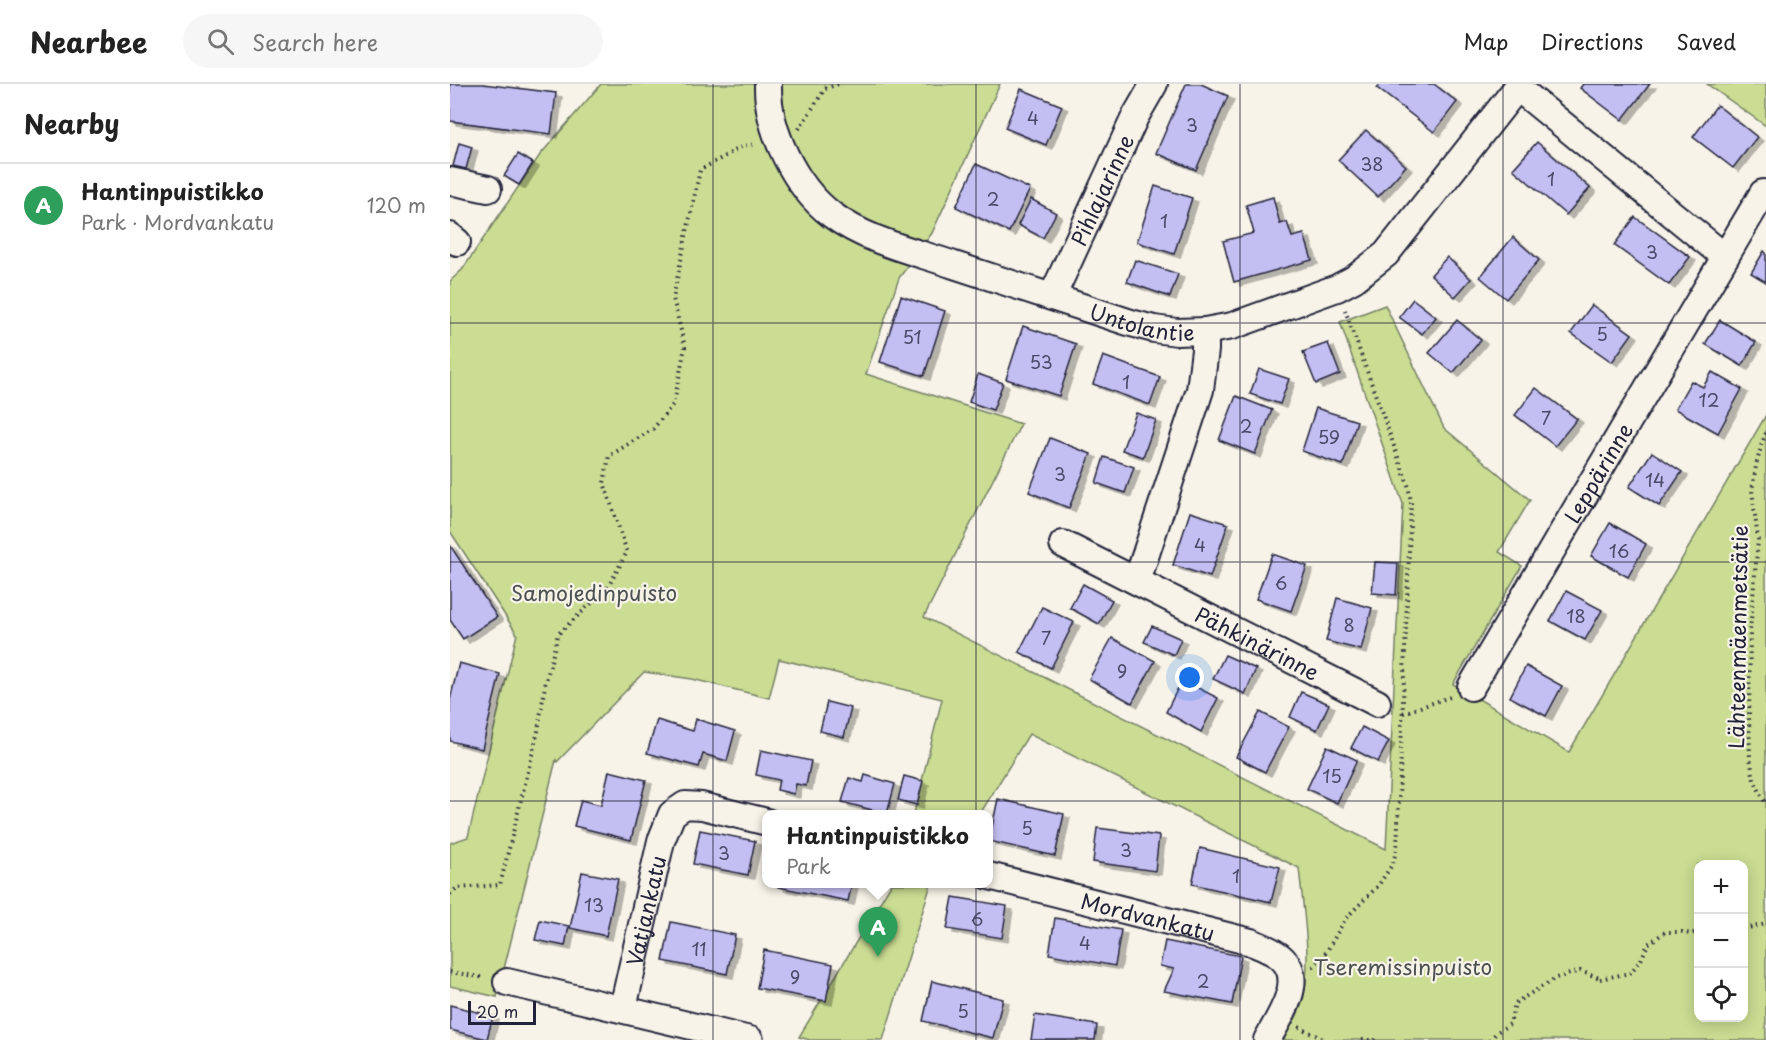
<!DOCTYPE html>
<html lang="en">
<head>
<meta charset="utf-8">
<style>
	body { margin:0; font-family:"Playpen Sans",sans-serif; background:#f6f6f6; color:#222 }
	.controls { position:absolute; right:18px; bottom:18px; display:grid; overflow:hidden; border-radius:12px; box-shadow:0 3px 15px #0003 }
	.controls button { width:54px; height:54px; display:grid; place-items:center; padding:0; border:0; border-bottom:2px solid #e0e0e0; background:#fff; color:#222; font:30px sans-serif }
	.scale { position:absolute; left:18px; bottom:15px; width:68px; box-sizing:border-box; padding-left:6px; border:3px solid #22223b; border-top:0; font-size:16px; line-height:21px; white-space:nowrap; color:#22223b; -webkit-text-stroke:4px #f7f3e8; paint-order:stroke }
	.you { position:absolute; left:740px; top:594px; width:21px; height:21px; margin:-15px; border:4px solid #fff; border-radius:50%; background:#1a73e8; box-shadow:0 0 0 9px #1a73e833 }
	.badge { display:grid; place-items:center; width:39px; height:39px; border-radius:50%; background:#0b8043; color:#fff; font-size:20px; font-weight:700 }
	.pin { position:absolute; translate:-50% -50px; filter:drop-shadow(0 2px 3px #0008) }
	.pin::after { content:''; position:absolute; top:32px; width:21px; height:18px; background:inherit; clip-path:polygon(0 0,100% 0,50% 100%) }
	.popup { position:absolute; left:312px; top:726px; width:231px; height:78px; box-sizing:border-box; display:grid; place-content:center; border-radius:12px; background:#fff; filter:drop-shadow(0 2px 4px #0005); font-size:20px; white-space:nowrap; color:#767676 }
	.popup b { font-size:22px; color:#222 }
	.popup::after { content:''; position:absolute; left:50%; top:100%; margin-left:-12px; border:12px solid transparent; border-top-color:#fff }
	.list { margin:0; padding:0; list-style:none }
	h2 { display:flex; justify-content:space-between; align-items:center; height:78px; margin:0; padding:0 24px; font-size:26px }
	h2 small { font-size:20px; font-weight:400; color:#767676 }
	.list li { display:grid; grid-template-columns:39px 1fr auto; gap:18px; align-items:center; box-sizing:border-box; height:84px; padding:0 24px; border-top:2px solid #e0e0e0 }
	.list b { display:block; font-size:22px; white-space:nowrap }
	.list p { margin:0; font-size:20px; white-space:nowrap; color:#767676 }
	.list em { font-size:20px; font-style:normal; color:#767676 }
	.icon { flex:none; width:33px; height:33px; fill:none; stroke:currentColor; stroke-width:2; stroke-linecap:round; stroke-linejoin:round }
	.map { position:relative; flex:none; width:1316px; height:956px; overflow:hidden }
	header { display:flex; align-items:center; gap:36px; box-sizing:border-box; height:84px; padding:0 30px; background:#fff; border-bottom:2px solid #e0e0e0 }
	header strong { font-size:28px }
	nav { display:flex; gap:33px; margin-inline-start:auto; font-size:21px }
	.search { width:420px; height:54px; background:#f6f6f6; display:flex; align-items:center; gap:15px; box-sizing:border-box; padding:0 21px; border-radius:33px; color:#767676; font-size:22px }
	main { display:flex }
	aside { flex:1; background:#fff }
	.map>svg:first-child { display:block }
	.green { fill:#cadd92; stroke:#768066; stroke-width:1.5; fill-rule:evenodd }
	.building { fill:#c4bff2; stroke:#22223b; stroke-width:1.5; filter:url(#shadow) }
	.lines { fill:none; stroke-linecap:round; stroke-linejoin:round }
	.minor-casing { stroke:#22223b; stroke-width:30 }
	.path { stroke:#22223b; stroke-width:4; stroke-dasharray:1.5 4.5; stroke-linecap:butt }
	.minor { stroke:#f7f3e8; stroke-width:26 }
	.grid { fill:none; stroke:#22223b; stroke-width:1.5; stroke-opacity:0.55 }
	.labels { text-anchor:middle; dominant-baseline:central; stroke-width:4.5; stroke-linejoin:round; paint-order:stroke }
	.number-label { font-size:18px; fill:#4a4969 }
	.street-label { font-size:21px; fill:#22223b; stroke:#f7f3e8 }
	.park-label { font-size:21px; fill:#4c5151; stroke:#f7f3e8 }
</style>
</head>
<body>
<header>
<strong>Nearbee</strong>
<div class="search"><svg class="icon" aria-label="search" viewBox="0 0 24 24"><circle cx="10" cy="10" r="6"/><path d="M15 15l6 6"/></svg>Search here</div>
<nav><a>Map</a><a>Directions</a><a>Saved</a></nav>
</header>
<main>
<aside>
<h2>Nearby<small></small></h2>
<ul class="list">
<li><span class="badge" style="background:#2e9e5b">A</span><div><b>Hantinpuistikko</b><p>Park · Mordvankatu</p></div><em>120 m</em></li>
</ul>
</aside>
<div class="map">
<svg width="1316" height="956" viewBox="0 0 1316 956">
	<defs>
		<filter id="shadow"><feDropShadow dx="6" dy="4" stdDeviation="0" flood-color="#0004"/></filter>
	</defs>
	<rect width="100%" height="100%" fill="#f7f3e8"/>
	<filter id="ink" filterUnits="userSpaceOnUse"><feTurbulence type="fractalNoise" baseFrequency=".0167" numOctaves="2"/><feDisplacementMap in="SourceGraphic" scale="12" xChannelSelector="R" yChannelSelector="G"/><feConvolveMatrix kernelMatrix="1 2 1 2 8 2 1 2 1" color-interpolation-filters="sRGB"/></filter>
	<g filter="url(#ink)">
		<!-- green -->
		<g class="green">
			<path d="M 151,0 L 550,0 L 482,149 L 449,194 L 416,290 L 571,340 L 474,533 L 936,765 L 953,420 L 890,238 L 935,221 L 994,344 L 1080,416 L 1049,468 L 1072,482 L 1003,600 L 1119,668 L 1316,331 L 1316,956 L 833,956 C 839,944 848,932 852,919 C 863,879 853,825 849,784 L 579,650 L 530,730 L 464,729 L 492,615 L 329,575 L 319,614 L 242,595 L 194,588 L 107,678 L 106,676 L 47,913 L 0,902 L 0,759 L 18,753 L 67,550 L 0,447 L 0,197 L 12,186 L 90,71 ZM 1248,780 L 1294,780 L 1294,934 L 1248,934 Z"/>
			<path d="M 1257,0 L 1316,0 L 1316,42 Z"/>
			<path d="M 441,800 L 481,800 L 433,956 L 360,956 L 349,953 Z"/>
		</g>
		<!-- building -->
		<g class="building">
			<path d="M 0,0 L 33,0 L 106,9 L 101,50 L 0,37 Z"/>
			<path d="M 736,0 L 751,0 L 778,12 L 746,86 L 706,69 Z"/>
			<path d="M 930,0 L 984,0 L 1007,18 L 984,48 L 927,4 Z"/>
			<path d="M 1133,0 L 1200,0 L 1172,36 L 1130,4 Z"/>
			<path d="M 571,5 L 612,22 L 596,61 L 555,44 Z"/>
			<path d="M 1267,21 L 1307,53 L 1283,84 L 1243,53 Z"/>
			<path d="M 916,46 L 956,82 L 928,113 L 888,76 Z"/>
			<path d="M 1087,58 L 1140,104 L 1116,131 L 1063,85 Z"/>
			<path d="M 9,59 L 22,63 L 16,85 L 3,82 Z"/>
			<path d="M 68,70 L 83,79 L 69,101 L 54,92 Z"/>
			<path d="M 526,80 L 580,105 L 559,148 L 506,123 Z"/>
			<path d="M 705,102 L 742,114 L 724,170 L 687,158 Z"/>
			<path d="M 823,113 L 830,140 L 837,138 L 842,153 L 854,150 L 862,176 L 784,198 L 773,157 L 804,149 L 796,121 Z"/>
			<path d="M 581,115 L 606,129 L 593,154 L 568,141 Z"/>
			<path d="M 1185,133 L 1240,173 L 1219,201 L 1164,161 Z"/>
			<path d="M 1063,153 L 1089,176 L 1056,215 L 1030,193 Z"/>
			<path d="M 1314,167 L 1316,169 L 1316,198 L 1301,189 Z"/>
			<path d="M 997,173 L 1021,195 L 1005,213 L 981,191 Z"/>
			<path d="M 685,176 L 728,190 L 720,213 L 677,198 Z"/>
			<path d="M 451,212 L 495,227 L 474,292 L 430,278 Z"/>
			<path d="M 963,215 L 986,233 L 972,250 L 949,233 Z"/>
			<path d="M 1142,221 L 1182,250 L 1162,278 L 1121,249 Z"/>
			<path d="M 1007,236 L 1031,256 L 1003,289 L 979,269 Z"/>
			<path d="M 1270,236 L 1306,258 L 1292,282 L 1255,260 Z"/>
			<path d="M 573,242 L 626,260 L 609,312 L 556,295 Z"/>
			<path d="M 878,259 L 890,290 L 866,300 L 853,268 Z"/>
			<path d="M 653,272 L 710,293 L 700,321 L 643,300 Z"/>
			<path d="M 809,285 L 839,295 L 830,320 L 800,310 Z"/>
			<path d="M 1262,288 L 1292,305 L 1268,349 L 1225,325 L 1241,297 L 1253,303 Z"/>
			<path d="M 528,290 L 553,299 L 543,326 L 519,318 Z"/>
			<path d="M 1086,304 L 1127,335 L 1105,362 L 1065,331 Z"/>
			<path d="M 786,312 L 822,326 L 805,370 L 769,356 Z"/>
			<path d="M 866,324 L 907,337 L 893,381 L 852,367 Z"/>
			<path d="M 686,329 L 706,336 L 693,373 L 672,366 Z"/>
			<path d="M 600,354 L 641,370 L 619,424 L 579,408 Z"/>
			<path d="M 1202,368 L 1232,388 L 1209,422 L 1179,403 Z"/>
			<path d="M 654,373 L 684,383 L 675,409 L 646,399 Z"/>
			<path d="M 740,428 L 778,440 L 760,493 L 723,481 Z"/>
			<path d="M 1160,439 L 1196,460 L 1178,493 L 1141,472 Z"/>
			<path d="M 0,461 L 47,533 L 13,555 L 0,536 Z"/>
			<path d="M 822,470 L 857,482 L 841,527 L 806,515 Z"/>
			<path d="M 925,478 L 948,479 L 946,511 L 922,509 Z"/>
			<path d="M 633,500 L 662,516 L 649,540 L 620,524 Z"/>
			<path d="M 1116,507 L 1152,526 L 1135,556 L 1100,537 Z"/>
			<path d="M 887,514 L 922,524 L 911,566 L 876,557 Z"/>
			<path d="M 592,523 L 624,538 L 601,584 L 569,568 Z"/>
			<path d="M 702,542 L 731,555 L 724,571 L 694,558 Z"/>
			<path d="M 662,554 L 705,577 L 682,619 L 639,595 Z"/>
			<path d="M 775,571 L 806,585 L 795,610 L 763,595 Z"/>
			<path d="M 9,579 L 50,590 L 32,665 L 0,657 L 0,616 Z"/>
			<path d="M 1076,582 L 1112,602 L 1096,632 L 1060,613 Z"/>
			<path d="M 732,596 L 768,614 L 751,648 L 716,628 Z"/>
			<path d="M 851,608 L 879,620 L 867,646 L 840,633 Z"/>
			<path d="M 377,618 L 401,624 L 394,653 L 370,647 Z"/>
			<path d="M 810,628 L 839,643 L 815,688 L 786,673 Z"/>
			<path d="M 246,635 L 285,647 L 277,677 L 253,670 L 249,683 L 197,669 L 207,636 L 243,647 Z"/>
			<path d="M 912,643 L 939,657 L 928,678 L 901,664 Z"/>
			<path d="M 877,662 L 907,676 L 887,719 L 857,705 Z"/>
			<path d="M 311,666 L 361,677 L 356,702 L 346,700 L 344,710 L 327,706 L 329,696 L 306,691 Z"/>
			<path d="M 159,687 L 196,696 L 181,756 L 124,742 L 131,716 L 151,721 Z"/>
			<path d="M 415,691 L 445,700 L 437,730 L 392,718 L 399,694 L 413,698 Z"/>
			<path d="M 454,692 L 473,697 L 467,721 L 448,716 Z"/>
			<path d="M 548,715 L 614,730 L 605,772 L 539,757 Z"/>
			<path d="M 647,744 L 709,752 L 705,787 L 643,778 Z"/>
			<path d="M 250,746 L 305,757 L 298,791 L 243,780 Z"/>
			<path d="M 750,764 L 830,783 L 821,818 L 742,800 Z"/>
			<path d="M 132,788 L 168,795 L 156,852 L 120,844 Z"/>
			<path d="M 329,800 L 402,800 L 398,817 L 328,803 Z"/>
			<path d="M 503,813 L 557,822 L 552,854 L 497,845 Z"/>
			<path d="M 605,834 L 671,846 L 665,882 L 599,870 Z"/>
			<path d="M 90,836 L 119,842 L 115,862 L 85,856 Z"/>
			<path d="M 221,838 L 285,851 L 277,890 L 213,877 Z"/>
			<path d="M 715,857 L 791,872 L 782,920 L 714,907 L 724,885 L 710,882 Z"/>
			<path d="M 314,866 L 383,880 L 376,917 L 307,904 Z"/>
			<path d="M 482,897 L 553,915 L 543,954 L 473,937 Z"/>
			<path d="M 0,921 L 43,932 L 37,955 L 0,946 Z"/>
			<path d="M 585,931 L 647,941 L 645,956 L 581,956 Z"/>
		</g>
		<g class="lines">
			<defs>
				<g id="minor">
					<path id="s1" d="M 318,0 C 317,46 345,103 382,131 C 417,157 463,167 504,181 C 563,200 622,220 681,239 L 704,245 L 727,248 L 755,247 L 782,242 L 887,204 L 904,195 L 936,170 L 1070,0"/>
					<path d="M 1068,4 L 1275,173"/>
					<path d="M 0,97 L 38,105"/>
					<path d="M 0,152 L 7,158"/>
					<path id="s2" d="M 602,213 L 685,33 L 704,0"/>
					<path id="s3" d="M 613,460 L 927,619"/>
					<path d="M 687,497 L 750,306 L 755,266 L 755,247"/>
					<path id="s4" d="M 1021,603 L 1313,109"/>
					<path id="s5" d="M 539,792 L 801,858 C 808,861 816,864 823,868 C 861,889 831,930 817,956"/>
					<path d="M 57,898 L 300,956"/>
					<path id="s6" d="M 173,924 L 211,757 L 222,730 L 235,721 L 252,722 L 317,738"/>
				</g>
			</defs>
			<!-- minor casing -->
			<use href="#minor" class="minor-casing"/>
			<!-- path -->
			<g class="path">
				<path d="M 349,45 L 375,5 L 388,0"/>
				<path d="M 1316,349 L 1312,359 L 1306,382 L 1302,406 L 1308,456 L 1300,547 L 1299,632 L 1300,674 L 1304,696 L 1316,720"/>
				<path d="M 953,629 L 1003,612"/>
				<path d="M 0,810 L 7,804 L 50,801 L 88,647 L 95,601 L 108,550 L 157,505 L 177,468 L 154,399 L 159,372 L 203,345 L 224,319 L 235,263 L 223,214 L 250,86 L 293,62 L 307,60"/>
				<path d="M 1294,845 L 1316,840"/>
				<path d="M 863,883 L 877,867 L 896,834 L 928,802 L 942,781 L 947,765 L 961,418 L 958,401 L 895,226"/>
				<path d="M 0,888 L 35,894"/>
				<path d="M 1150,895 L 1180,889 L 1191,876 L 1198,860 L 1215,848 L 1232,848 L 1240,850 L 1248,848"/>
				<path d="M 849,943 L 875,956"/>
				<path d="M 912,956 L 927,956"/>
				<path d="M 1040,956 L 1047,948 L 1060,940 L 1065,919 L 1106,894 L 1130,887 L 1152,895"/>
			</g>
			<!-- minor -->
			<use href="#minor" class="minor"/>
		</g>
	</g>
	<!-- grid -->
	<path class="grid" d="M 263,0 L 263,956M 526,0 L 526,956M 790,0 L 790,956M 1053,0 L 1053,956M 0,239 L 1316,239M 0,478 L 1316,478M 0,717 L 1316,717"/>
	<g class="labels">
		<!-- number labels -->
		<g class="number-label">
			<text x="583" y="33">4</text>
			<text x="742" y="40">3</text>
			<text x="922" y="79">38</text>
			<text x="1101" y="94">1</text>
			<text x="543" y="114">2</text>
			<text x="714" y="136">1</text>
			<text x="1202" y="167">3</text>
			<text x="1152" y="249">5</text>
			<text x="462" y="252">51</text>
			<text x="591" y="277">53</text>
			<text x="676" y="297">1</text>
			<text x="1259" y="315">12</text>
			<text x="1096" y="333">7</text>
			<text x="796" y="341">2</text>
			<text x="879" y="352">59</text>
			<text x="610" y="389">3</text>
			<text x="1205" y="395">14</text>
			<text x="750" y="460">4</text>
			<text x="1169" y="466">16</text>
			<text x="831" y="498">6</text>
			<text x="1126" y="531">18</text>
			<text x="899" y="540">8</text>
			<text x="596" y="553">7</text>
			<text x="672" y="586">9</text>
			<text x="882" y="691">15</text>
			<text x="577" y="743">5</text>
			<text x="676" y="765">3</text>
			<text x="274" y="768">3</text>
			<text x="786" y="791">1</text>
			<text x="144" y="820">13</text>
			<text x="527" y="834">6</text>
			<text x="635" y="858">4</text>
			<text x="249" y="864">11</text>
			<text x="345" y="892">9</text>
			<text x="753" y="896">2</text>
			<text x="513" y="926">5</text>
		</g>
		<!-- street labels -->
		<g class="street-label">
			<text stroke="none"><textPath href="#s2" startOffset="118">Pihlajarinne</textPath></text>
			<text stroke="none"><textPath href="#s1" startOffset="480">Untolantie</textPath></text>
			<text stroke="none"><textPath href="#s4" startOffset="249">Leppärinne</textPath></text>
			<text transform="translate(1287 553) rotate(-89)">Lähteenmäenmetsätie</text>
			<text stroke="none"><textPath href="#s3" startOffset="218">Pähkinärinne</textPath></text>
			<text stroke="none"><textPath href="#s6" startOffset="100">Vatjankatu</textPath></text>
			<text stroke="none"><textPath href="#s5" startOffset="164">Mordvankatu</textPath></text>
		</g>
		<!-- park labels -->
		<g class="park-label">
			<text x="144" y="508">Samojedinpuisto</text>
			<text x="953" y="882">Tseremissinpuisto</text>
		</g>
	</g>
</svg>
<div class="controls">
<button>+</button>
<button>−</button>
<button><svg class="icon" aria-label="locate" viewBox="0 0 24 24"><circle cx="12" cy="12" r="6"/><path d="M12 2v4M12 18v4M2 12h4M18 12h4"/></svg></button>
</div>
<div class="scale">20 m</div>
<div class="you"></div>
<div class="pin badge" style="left:428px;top:873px;background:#2e9e5b">A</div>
<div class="popup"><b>Hantinpuistikko</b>Park</div>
</div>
</main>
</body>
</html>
